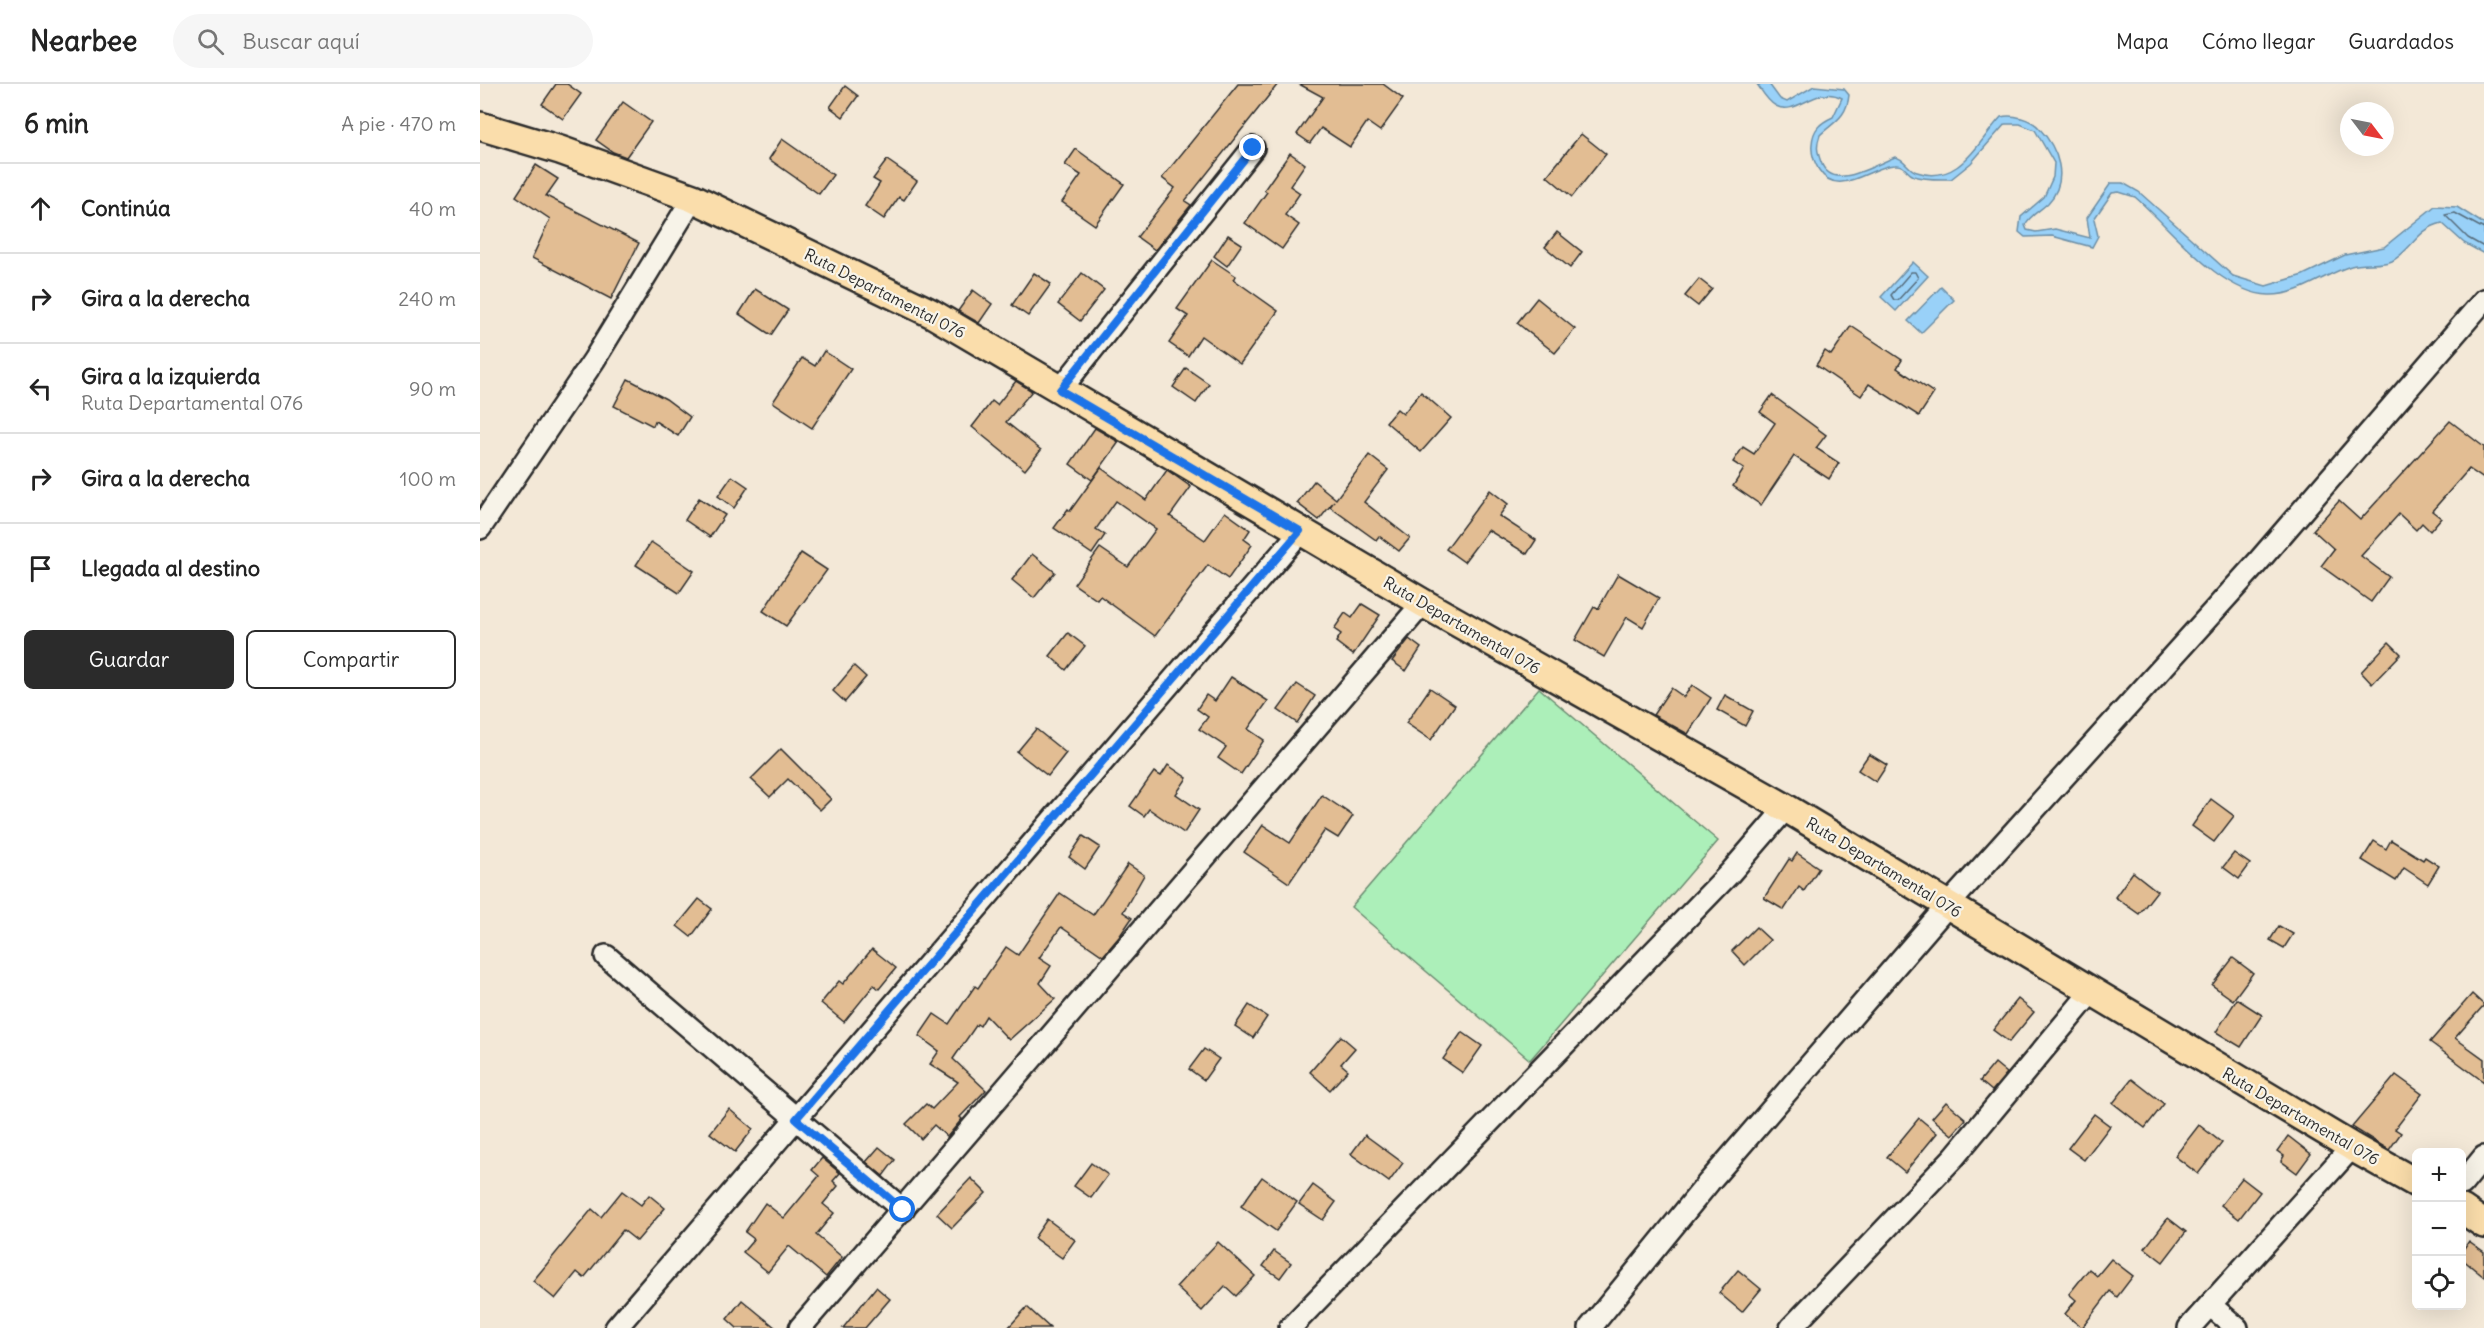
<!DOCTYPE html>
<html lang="es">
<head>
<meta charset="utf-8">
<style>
	body { margin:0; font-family:Delius,sans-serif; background:#f6f6f6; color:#222 }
	.controls { position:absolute; right:18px; bottom:18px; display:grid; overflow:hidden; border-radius:9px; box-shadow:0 6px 24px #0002 }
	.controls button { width:54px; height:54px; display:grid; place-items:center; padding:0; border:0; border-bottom:2px solid #e0e0e0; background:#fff; color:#222; font:30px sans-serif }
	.compass { position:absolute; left:1860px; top:18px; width:54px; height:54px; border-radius:50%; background:#fff; box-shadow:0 6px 24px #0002; rotate:122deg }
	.stop { position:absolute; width:18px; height:18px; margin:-14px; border:4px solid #1a73e8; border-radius:50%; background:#fff }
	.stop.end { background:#1a73e8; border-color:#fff; box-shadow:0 2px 6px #0008 }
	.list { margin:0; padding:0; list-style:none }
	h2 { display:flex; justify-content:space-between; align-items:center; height:78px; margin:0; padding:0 24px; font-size:26px }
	h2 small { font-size:20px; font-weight:400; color:#767676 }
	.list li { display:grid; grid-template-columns:39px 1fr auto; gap:18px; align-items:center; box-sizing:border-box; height:90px; padding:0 24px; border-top:2px solid #e0e0e0 }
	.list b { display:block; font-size:22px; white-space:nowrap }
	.list p { margin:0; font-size:20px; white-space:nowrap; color:#767676 }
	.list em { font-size:20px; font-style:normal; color:#767676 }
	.actions { display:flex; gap:12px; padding:18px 24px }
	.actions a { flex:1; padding:14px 0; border:2px solid #2b2b2b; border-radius:9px; text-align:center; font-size:21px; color:#2b2b2b }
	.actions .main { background:#2b2b2b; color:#fff }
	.icon { flex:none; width:33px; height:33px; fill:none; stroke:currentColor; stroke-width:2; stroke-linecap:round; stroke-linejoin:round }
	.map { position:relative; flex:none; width:2004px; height:1244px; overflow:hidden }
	header { display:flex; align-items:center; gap:36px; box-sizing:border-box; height:84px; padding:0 30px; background:#fff; border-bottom:2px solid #e0e0e0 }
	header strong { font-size:28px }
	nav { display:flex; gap:33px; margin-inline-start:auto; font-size:21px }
	.search { width:420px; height:54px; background:#f6f6f6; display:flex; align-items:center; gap:15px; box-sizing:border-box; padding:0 21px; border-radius:33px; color:#767676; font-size:22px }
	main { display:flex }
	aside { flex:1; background:#fff }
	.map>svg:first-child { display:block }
	.green { fill:#acefb9; stroke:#6c8d72; stroke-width:1.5 }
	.water { fill:#99d1f8; stroke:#6d8fa6; stroke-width:1.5 }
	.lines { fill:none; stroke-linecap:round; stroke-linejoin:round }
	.shore { stroke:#576d7d; stroke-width:1.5 }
	.building { fill:#e2bd93; stroke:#2b2b2b; stroke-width:1.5 }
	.minor-casing { stroke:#2b2b2b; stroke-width:26 }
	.major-casing { stroke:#2b2b2b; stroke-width:32 }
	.minor { stroke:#f7f3e8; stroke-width:21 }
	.major { stroke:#faddab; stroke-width:27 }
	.route { stroke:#1a73e8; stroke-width:8 }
	.labels { text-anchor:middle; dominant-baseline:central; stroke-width:4.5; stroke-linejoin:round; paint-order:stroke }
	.street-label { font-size:16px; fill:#2b2b2b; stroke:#f7f3e8 }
</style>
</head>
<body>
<header>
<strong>Nearbee</strong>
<div class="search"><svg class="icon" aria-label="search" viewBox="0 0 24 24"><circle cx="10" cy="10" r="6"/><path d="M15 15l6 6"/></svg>Buscar aquí</div>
<nav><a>Mapa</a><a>Cómo llegar</a><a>Guardados</a></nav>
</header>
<main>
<aside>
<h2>6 min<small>A pie · 470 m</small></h2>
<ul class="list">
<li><svg class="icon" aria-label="ahead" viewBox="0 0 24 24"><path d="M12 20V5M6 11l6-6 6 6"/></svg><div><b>Continúa</b></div><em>40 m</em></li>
<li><svg class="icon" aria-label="right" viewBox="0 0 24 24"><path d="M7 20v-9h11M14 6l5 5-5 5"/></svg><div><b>Gira a la derecha</b></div><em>240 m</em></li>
<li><svg class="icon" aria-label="left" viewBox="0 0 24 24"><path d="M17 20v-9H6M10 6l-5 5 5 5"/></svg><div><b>Gira a la izquierda</b><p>Ruta Departamental 076</p></div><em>90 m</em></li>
<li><svg class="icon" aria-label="right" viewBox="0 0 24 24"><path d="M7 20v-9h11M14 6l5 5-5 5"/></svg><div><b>Gira a la derecha</b></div><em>100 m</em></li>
<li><svg class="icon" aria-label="arrive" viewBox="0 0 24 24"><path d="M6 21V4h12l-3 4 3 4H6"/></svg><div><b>Llegada al destino</b></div></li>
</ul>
<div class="actions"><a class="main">Guardar</a><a>Compartir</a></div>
</aside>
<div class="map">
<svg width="2004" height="1244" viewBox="0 0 2004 1244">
	<rect width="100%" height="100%" fill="#f3e8d7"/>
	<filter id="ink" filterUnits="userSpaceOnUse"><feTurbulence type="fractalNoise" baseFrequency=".0167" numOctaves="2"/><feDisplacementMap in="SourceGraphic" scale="12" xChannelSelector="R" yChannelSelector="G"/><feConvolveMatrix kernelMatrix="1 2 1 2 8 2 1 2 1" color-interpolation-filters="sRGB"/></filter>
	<g filter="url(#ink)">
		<!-- green -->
		<path class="green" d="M 1059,604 L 1238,757 L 1050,976 L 871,823 Z"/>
		<!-- water -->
		<g class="water">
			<path d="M 1277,0 L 1289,0 L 1300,15 L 1307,18 L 1334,2 L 1364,5 L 1369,11 C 1367,33 1354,38 1340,51 C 1336,62 1337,67 1341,78 C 1352,109 1394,81 1415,73 C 1426,75 1427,85 1437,88 C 1479,102 1497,59 1521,33 C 1533,30 1551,35 1559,44 C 1578,64 1590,96 1568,119 C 1560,127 1550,131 1545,141 L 1547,146 L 1556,148 L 1575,145 L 1610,154 L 1607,134 L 1631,99 L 1643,99 L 1659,108 L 1753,192 L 1786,202 L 1823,191 L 1865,171 L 1904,163 L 1955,122 L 1977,123 L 2004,140 L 2004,170 L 1984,159 L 1962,139 C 1937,145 1932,166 1912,177 C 1901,182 1883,178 1871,182 C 1844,190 1819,212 1789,211 C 1740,210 1690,143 1655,113 L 1639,108 L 1632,109 L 1614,135 L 1618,152 L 1612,163 L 1572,152 L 1545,153 L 1539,148 L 1541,133 L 1564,113 L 1573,93 L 1574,79 L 1555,46 L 1540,40 L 1525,40 L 1491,79 L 1471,95 C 1459,95 1446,96 1434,92 C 1426,89 1425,80 1415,81 C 1392,81 1358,116 1339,86 C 1334,78 1331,69 1332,60 C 1333,45 1340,39 1353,33 L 1362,14 C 1336,0 1317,33 1296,22 C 1287,17 1282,7 1277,0 Z"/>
			<path d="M 1433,178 L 1448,192 L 1416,227 L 1401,213 Z"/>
			<path d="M 1461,203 L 1474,216 L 1441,249 L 1428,237 Z"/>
		</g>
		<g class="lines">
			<!-- shore -->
			<g class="shore">
				<path d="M 2004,145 L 1975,129 L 1965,131 L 1988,154 L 2004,163"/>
				<path d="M 1431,188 L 1435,188 L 1438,194 L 1418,216 L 1414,216 L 1411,211 Z"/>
			</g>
		</g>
		<!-- building -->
		<g class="building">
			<path d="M 76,0 L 87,0 L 101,10 L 83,35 L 62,20 Z"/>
			<path d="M 758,0 L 798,0 L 705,117 L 711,121 L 675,166 L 657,153 L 695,104 L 682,94 Z"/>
			<path d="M 819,0 L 903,0 L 923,15 L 900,47 L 887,38 L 870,63 L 841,44 L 830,59 L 817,50 L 843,13 Z"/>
			<path d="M 365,2 L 378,12 L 363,33 L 350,23 Z"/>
			<path d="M 143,18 L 171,38 L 146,73 L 133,68 L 116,56 Z"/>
			<path d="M 1101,50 L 1126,70 L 1092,113 L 1067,92 Z"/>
			<path d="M 302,55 L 353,91 L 339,110 L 289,75 Z"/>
			<path d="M 596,65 L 644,100 L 615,141 L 582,118 L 601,91 L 585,81 Z"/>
			<path d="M 810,69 L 825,80 L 810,102 L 820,109 L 805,131 L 819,141 L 802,165 L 765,139 L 787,108 L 784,106 Z"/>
			<path d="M 407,76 L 437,97 L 424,116 L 419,113 L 404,135 L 385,122 L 400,99 L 393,95 Z"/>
			<path d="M 56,81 L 78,95 L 66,112 L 159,159 L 131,215 L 52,174 L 70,135 L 36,112 Z"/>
			<path d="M 1077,148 L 1102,168 L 1090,184 L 1065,163 Z"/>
			<path d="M 748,151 L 762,160 L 747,182 L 734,172 Z"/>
			<path d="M 732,176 L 756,192 L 753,195 L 798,227 L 760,280 L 721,252 L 708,272 L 689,259 L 708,232 L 697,225 Z"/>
			<path d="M 554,189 L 571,200 L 548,232 L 532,221 Z"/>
			<path d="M 602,189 L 624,206 L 600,237 L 578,220 Z"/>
			<path d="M 1219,195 L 1232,205 L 1218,222 L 1205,212 Z"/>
			<path d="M 275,205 L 308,226 L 291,251 L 259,230 Z"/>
			<path d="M 493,206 L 512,220 L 499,239 L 478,227 Z"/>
			<path d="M 1057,214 L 1095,245 L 1075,269 L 1037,239 Z"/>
			<path d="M 1371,242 L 1422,276 L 1417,284 L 1454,309 L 1439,332 L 1389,300 L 1381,312 L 1336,281 L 1345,267 L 1351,271 Z"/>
			<path d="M 344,267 L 371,285 L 332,344 L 293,318 L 322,274 L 335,282 Z"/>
			<path d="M 706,284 L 729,300 L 716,319 L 693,303 Z"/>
			<path d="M 148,295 L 186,315 L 210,333 L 198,352 L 175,337 L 173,342 L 134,322 Z"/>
			<path d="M 536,297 L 552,307 L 526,338 L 561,366 L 545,386 L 492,343 L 512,317 L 517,321 Z"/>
			<path d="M 941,308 L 971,334 L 941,368 L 906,338 L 917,325 L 923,330 Z"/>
			<path d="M 1292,311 L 1346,351 L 1336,364 L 1359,379 L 1349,395 L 1314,372 L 1281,421 L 1253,402 L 1264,385 L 1253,378 L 1263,363 L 1274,370 L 1295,339 L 1280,328 Z"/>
			<path d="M 1970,337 L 2004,363 L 2004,395 L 1989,385 L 1952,427 L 1961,434 L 1950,447 L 1942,439 L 1936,446 L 1919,430 L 1881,472 L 1909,493 L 1891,518 L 1841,482 L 1854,465 L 1833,446 L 1859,417 L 1880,436 Z"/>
			<path d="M 615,344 L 639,358 L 612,396 L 590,380 Z"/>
			<path d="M 889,371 L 908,386 L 884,418 L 930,454 L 919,467 L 899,452 L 896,456 L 850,423 L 854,417 L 839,436 L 817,419 L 834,397 L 856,415 Z"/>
			<path d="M 621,384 L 666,416 L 687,386 L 711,403 L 690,432 L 725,456 L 745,428 L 770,446 L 764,455 L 772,461 L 748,495 L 728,481 L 675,552 L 620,512 L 617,516 L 594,500 L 620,464 L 648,483 L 676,445 L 636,417 L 616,445 L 625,451 L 612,470 L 574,444 L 588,425 L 590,427 Z"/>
			<path d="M 252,392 L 268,403 L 254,424 L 238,412 Z"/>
			<path d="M 1010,406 L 1028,420 L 1019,432 L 1056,456 L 1047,470 L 1008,446 L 984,478 L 966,465 Z"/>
			<path d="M 219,414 L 245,431 L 230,453 L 205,436 Z"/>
			<path d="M 171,458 L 214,487 L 199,509 L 156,481 Z"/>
			<path d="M 321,469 L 347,486 L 306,542 L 283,527 Z"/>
			<path d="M 552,470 L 575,488 L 554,514 L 532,496 Z"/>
			<path d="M 1138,490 L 1179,514 L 1163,543 L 1147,533 L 1124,573 L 1095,556 L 1114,523 L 1118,525 Z"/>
			<path d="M 882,520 L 900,531 L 873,571 L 856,558 L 861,550 L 854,545 L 865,529 L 872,534 Z"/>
			<path d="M 588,549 L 605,562 L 586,586 L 570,572 Z"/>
			<path d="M 929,555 L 941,564 L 926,587 L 912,577 Z"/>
			<path d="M 1909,558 L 1921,570 L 1892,600 L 1881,588 Z"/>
			<path d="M 374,582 L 386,593 L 365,618 L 353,607 Z"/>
			<path d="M 751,593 L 788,617 L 768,645 L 784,656 L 761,690 L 738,674 L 746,663 L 719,645 L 728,633 L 717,625 L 726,611 L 735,617 Z"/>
			<path d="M 817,600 L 835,612 L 817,639 L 798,626 Z"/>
			<path d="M 1212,601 L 1231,614 L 1208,650 L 1173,631 L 1191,604 L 1204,613 Z"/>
			<path d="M 950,604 L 975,621 L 951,656 L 926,639 Z"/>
			<path d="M 1245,611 L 1273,627 L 1265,642 L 1237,626 Z"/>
			<path d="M 556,645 L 586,669 L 568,692 L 537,668 Z"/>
			<path d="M 301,665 L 351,715 L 340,726 L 308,695 L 290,713 L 271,695 Z"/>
			<path d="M 1389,670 L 1407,681 L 1396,698 L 1378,686 Z"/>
			<path d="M 688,681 L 707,694 L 696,710 L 719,726 L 704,749 L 669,725 L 664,732 L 650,722 L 674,688 L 681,692 Z"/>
			<path d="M 842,711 L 873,732 L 858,754 L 845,746 L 809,799 L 764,768 L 783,741 L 810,759 Z"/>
			<path d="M 1731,715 L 1754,732 L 1734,758 L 1712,742 Z"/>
			<path d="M 603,752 L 620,763 L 605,785 L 589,773 Z"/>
			<path d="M 1911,756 L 1943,776 L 1945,773 L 1959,782 L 1948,800 L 1924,784 L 1916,797 L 1882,776 L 1894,757 L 1906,765 Z"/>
			<path d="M 1317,769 L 1339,784 L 1324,807 L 1319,803 L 1304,826 L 1284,814 L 1309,775 L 1312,777 Z"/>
			<path d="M 1754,769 L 1770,780 L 1759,795 L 1743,783 Z"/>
			<path d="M 648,780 L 664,791 L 643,828 L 652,834 L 639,853 L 623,872 L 581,843 L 559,874 L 571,882 L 560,899 L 575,915 L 529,956 L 506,932 L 500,942 L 497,940 L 473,975 L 506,1006 L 480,1033 L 482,1035 L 467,1053 L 454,1041 L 441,1055 L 426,1040 L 446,1020 L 452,1025 L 478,998 L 450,980 L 459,967 L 439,952 L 454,930 L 469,940 L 495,902 L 498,904 L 526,863 L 538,871 L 580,809 L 613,831 Z"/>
			<path d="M 1653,788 L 1677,807 L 1659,830 L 1635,813 Z"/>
			<path d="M 219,815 L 232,825 L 211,853 L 197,842 Z"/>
			<path d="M 1799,842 L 1813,850 L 1804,864 L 1790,856 Z"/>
			<path d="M 1276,843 L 1290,856 L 1265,881 L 1252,867 Z"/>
			<path d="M 392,865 L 416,884 L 399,905 L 394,901 L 364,938 L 341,919 L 359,897 L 363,900 Z"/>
			<path d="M 1753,874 L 1773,889 L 1753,916 L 1732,901 Z"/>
			<path d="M 1992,910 L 2004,921 L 1975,954 L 2004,975 L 2004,998 L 1950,958 Z"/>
			<path d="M 1538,915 L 1554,928 L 1529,958 L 1513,946 Z"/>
			<path d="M 1757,915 L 1782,931 L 1761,963 L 1736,948 Z"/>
			<path d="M 769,921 L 787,933 L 773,954 L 755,942 Z"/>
			<path d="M 982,948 L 1002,962 L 983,989 L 963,975 Z"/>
			<path d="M 861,952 L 875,964 L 861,980 L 868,986 L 850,1006 L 830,988 Z"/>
			<path d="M 724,965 L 739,975 L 724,996 L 709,985 Z"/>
			<path d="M 1515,979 L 1527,989 L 1512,1007 L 1500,997 Z"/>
			<path d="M 1916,991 L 1942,1010 L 1915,1045 L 1921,1049 L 1909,1066 L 1872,1043 Z"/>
			<path d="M 1652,995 L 1684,1020 L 1665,1044 L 1633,1019 Z"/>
			<path d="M 1466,1018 L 1486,1035 L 1472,1051 L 1452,1034 Z"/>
			<path d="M 249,1025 L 273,1045 L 255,1068 L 230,1049 Z"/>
			<path d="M 1614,1030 L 1630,1042 L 1604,1076 L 1588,1064 Z"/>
			<path d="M 1439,1034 L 1457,1049 L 1425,1088 L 1407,1073 Z"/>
			<path d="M 1719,1041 L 1742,1059 L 1718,1090 L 1695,1072 Z"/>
			<path d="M 885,1051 L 923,1079 L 909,1098 L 871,1070 Z"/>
			<path d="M 1808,1052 L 1831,1070 L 1817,1089 L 1801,1077 L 1804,1072 L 1797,1067 Z"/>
			<path d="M 399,1063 L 415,1076 L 403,1092 L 386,1078 Z"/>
			<path d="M 342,1074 L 360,1089 L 353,1097 L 358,1102 L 343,1120 L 354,1129 L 336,1151 L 362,1173 L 346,1193 L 309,1162 L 288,1188 L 263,1168 L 274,1155 L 265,1148 L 285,1119 L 304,1134 L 339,1092 L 332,1086 Z"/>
			<path d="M 611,1079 L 628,1091 L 611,1114 L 594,1102 Z"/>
			<path d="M 782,1093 L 817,1118 L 796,1147 L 761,1122 Z"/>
			<path d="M 491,1094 L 506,1109 L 472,1144 L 457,1130 Z"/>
			<path d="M 1762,1094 L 1780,1108 L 1759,1135 L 1741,1121 Z"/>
			<path d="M 833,1101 L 856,1118 L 843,1136 L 819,1120 Z"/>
			<path d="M 142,1107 L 161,1121 L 169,1111 L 185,1124 L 157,1157 L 143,1146 L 104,1194 L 97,1188 L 75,1215 L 53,1197 L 112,1125 L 121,1133 Z"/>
			<path d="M 1688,1134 L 1706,1148 L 1683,1178 L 1665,1164 Z"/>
			<path d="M 567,1135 L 595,1156 L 582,1174 L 554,1154 Z"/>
			<path d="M 1989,1157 L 2004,1168 L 2004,1193 L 1982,1175 L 1982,1167 Z"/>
			<path d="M 738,1158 L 775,1192 L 756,1212 L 745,1202 L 722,1227 L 696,1203 Z"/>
			<path d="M 794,1167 L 811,1179 L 800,1194 L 783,1182 Z"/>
			<path d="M 1631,1175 L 1653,1192 L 1637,1213 L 1630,1207 L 1602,1244 L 1585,1230 L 1596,1216 L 1589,1210 L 1609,1185 L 1617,1192 Z"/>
			<path d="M 1258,1186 L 1281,1205 L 1262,1228 L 1239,1209 Z"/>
			<path d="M 396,1203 L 410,1215 L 385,1244 L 363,1244 Z"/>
			<path d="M 262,1216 L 296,1244 L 257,1244 L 247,1235 Z"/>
			<path d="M 547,1223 L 570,1244 L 528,1244 Z"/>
		</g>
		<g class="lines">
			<defs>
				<g id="minor">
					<path d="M 580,306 L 773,64"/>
					<path d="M 0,444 L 114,276 L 213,114"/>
					<path d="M 126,872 L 423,1126"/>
					<path d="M 1982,1100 L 2004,1073"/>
					<path d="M 1730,1221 L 1757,1244"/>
					<path d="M 136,1244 L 821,447"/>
					<path d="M 320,1244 L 943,519"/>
					<path d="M 810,1244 L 1250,789 L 1306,724"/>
					<path d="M 1110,1244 L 1229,1098 L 1468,821 L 1777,479 L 2004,216"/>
					<path d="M 1311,1244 L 1474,1073 L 1612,907"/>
					<path d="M 1709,1244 L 1872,1063"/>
				</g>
				<g id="major">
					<path d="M 0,42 L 80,66 L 213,114 L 451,229 L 943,519 L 1306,724 L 1872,1063 L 1936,1099"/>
					<path d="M 1982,1125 L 2004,1140"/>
				</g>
			</defs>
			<!-- minor casing -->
			<use href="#minor" class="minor-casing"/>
			<!-- major casing -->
			<use href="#major" class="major-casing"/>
			<!-- minor -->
			<use href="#minor" class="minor"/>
			<!-- major -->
			<use href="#major" class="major"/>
		</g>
	</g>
	<g class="lines" filter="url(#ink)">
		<!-- route -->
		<path class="route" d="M 423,1126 L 316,1035 L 820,447 L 580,306 L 773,64"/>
	</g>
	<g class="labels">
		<!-- street labels -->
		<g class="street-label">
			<text transform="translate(405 209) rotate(27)">Ruta Departamental 076</text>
			<text transform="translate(982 541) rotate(30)">Ruta Departamental 076</text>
			<text transform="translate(1404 783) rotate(31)">Ruta Departamental 076</text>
			<text transform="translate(1821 1032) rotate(30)">Ruta Departamental 076</text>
		</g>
	</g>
</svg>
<div class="controls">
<button>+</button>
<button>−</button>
<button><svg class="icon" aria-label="locate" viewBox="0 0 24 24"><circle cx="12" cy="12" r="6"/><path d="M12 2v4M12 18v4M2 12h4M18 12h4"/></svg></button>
</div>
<svg class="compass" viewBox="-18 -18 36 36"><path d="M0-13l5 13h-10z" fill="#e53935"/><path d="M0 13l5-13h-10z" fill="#767676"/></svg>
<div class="stop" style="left:423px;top:1126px"></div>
<div class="stop end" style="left:773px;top:64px"></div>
</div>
</main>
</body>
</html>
